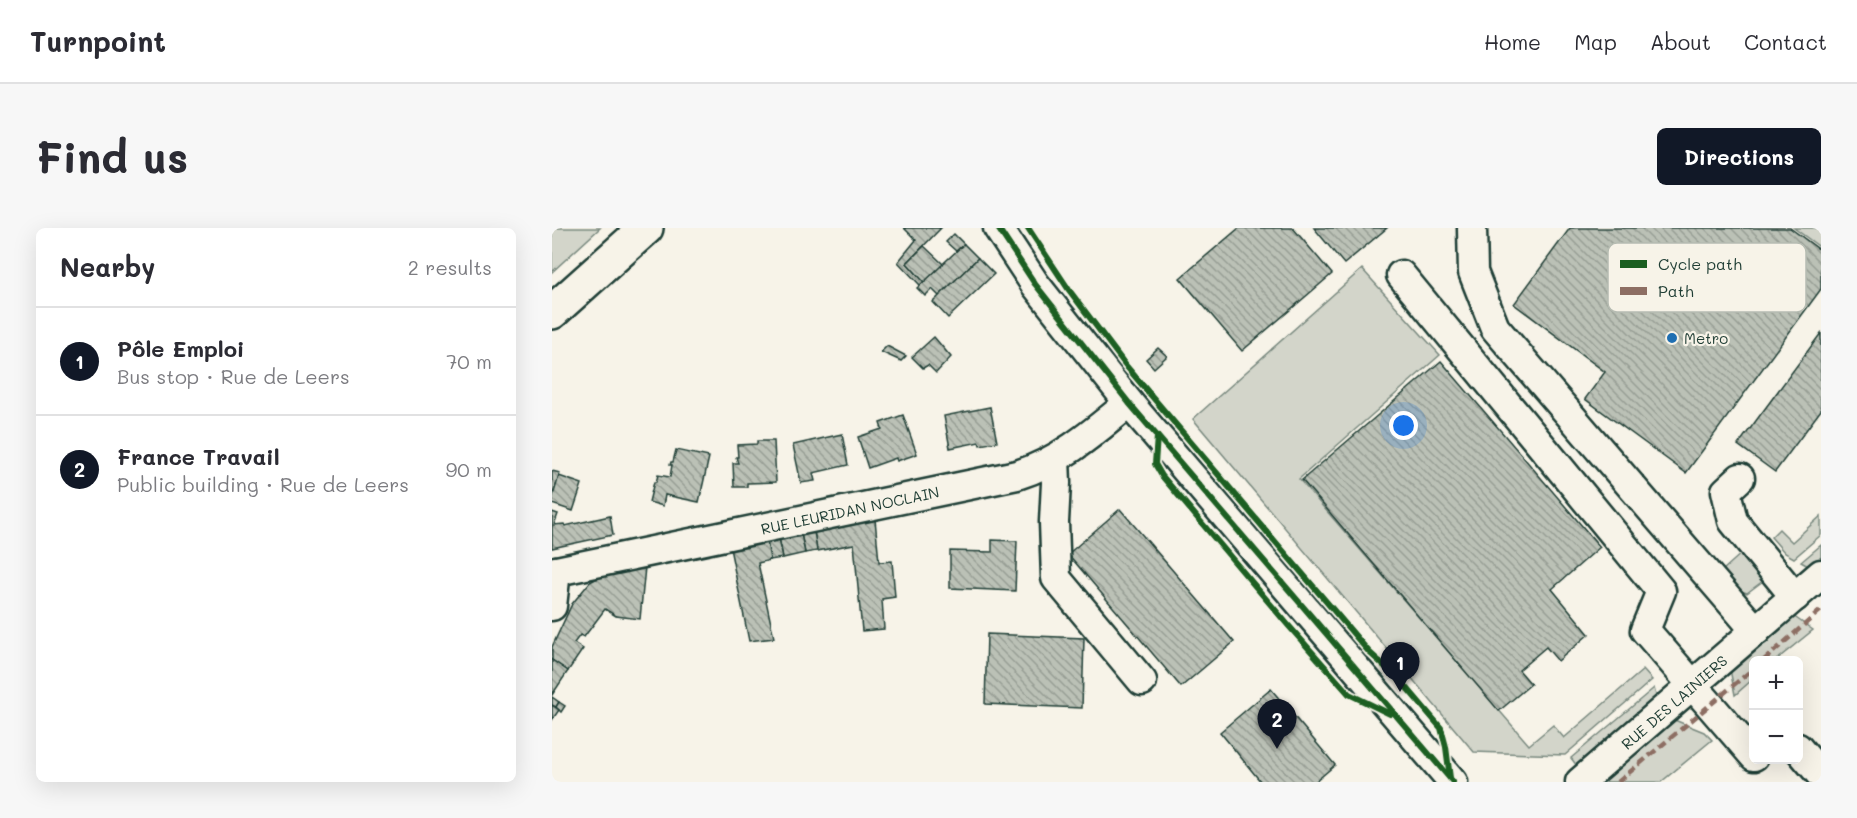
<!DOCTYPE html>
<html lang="en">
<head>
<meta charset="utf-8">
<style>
	body { margin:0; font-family:Mali,sans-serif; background:#f7f7f7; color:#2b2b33 }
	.controls { position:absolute; right:18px; bottom:18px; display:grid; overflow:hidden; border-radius:9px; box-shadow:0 6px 24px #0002 }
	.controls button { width:54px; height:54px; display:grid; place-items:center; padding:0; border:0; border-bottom:2px solid #e1e1e2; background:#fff; color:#2b2b33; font:30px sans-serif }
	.you { position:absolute; left:852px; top:198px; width:21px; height:21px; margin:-15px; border:4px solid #fff; border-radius:50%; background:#1a73e8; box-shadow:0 0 0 9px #1a73e833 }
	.badge { display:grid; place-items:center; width:39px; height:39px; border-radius:50%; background:#111827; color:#fff; font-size:20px; font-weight:700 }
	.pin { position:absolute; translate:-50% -50px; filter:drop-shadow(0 2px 3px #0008) }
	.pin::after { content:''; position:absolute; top:32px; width:21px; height:18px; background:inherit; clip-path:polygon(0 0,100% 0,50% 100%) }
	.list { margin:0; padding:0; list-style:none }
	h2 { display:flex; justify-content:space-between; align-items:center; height:78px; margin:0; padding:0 24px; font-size:26px }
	h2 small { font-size:20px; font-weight:400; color:#7c7c81 }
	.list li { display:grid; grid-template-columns:39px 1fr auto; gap:18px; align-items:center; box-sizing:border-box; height:108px; padding:0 24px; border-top:2px solid #e1e1e2 }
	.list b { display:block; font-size:22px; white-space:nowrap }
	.list p { margin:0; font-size:20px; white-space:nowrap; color:#7c7c81 }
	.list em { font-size:20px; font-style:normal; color:#7c7c81 }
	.map { position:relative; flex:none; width:1269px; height:554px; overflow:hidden; border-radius:9px }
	header { display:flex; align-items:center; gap:36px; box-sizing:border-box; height:84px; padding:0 30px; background:#fff; border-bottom:2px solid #e1e1e2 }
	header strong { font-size:28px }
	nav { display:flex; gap:33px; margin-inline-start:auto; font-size:21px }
	.intro { display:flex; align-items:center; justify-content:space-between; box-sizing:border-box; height:144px; padding:0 36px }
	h1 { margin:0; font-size:42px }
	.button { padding:15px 27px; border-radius:9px; background:#111827; color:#fff; font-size:21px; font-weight:700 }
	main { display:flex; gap:36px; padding:0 36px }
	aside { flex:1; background:#fff; border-radius:9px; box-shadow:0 6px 24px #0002 }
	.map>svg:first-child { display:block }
	.grass { fill:#d3d5ca; stroke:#79897f; stroke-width:1.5 }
	.building { fill:url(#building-back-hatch); stroke:#1f3d34; stroke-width:1.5 }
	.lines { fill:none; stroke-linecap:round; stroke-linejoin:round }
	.minor-casing { stroke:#1f3d34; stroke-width:33 }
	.highway-casing { stroke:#1f3d34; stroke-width:38 }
	.minor { stroke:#f7f3e8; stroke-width:28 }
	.highway { stroke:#f7f3e8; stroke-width:33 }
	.quiet { stroke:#8d6e63; stroke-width:4.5; stroke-dasharray:9 4.5; stroke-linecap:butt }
	.cycleway-casing { stroke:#f7f3e8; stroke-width:10 }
	.cycleway { stroke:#1b5e20; stroke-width:6 }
	.poi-dot { fill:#1f6fb2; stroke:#f7f3e8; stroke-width:2 }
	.labels { text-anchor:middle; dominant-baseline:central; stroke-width:4.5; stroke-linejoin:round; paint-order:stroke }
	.poi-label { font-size:15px; fill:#1f3d34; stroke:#f7f3e8; text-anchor:start }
	.street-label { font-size:15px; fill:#1f3d34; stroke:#f7f3e8 }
	.key { fill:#f7f3e8; stroke:#b6bcb2; stroke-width:1.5 }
	.key-label { font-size:16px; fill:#1f3d34 }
</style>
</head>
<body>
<header>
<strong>Turnpoint</strong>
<nav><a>Home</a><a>Map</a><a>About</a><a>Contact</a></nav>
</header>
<div class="intro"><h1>Find us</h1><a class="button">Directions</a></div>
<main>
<aside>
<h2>Nearby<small>2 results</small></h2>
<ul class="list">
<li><span class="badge">1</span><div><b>Pôle Emploi</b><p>Bus stop · Rue de Leers</p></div><em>70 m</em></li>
<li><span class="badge">2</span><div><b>France Travail</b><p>Public building · Rue de Leers</p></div><em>90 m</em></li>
</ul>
</aside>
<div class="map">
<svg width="1269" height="554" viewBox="0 0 1269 554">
	<defs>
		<pattern id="building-back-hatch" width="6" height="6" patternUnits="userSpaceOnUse" patternTransform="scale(1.5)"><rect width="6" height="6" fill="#bbc1b6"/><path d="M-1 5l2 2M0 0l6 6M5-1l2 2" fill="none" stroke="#979e95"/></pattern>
	</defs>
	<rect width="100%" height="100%" fill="#f7f3e8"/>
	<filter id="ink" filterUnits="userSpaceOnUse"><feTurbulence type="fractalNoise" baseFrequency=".0167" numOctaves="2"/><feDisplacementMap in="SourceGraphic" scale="12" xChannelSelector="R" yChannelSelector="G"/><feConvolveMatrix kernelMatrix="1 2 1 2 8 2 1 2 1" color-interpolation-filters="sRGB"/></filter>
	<g filter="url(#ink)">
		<!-- grass -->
		<g class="grass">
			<path d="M 0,0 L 48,0 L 0,44 Z"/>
			<path d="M 1242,0 L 1269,0 L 1269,20 Z"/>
			<path d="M 810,41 L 888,127 L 747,251 L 977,517 L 1001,497 L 1012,510 L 1091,442 L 1100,452 L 1013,527 L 922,524 L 641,191 Z"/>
			<path d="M 1269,288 L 1269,307 L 1242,330 L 1233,325 L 1219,309 L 1227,301 L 1240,314 Z"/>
			<path d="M 1269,317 L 1269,330 L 1258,339 L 1249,334 Z"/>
			<path d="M 1191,324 L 1215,350 L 1195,365 L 1189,363 L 1171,342 Z"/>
			<path d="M 1241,388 L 1261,402 L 1224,432 L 1202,433 L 1201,451 L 1183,467 L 1178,441 Z"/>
			<path d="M 1102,460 L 1105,471 L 1025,538 L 1019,530 Z"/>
			<path d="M 1120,491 L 1152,504 L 1160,512 L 1109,554 L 1045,554 Z"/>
		</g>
		<!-- building -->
		<g class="building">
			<path d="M 352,0 L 389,0 L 355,35 L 372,54 L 368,57 L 346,34 L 364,12 Z"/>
			<path d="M 687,0 L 741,0 L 780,46 L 690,123 L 628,50 Z"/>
			<path d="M 762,0 L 835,0 L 792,36 Z"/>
			<path d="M 1018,0 L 1238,0 L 1269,23 L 1269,61 L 1134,245 L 1033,171 L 1053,144 L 962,76 Z"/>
			<path d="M 402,6 L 412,16 L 404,23 L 394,14 Z"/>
			<path d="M 412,16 L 426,30 L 387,68 L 380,61 L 373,68 L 365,60 Z"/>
			<path d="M 372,18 L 391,36 L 372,54 L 355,35 Z"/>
			<path d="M 426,30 L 442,46 L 396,90 L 381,74 Z"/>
			<path d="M 1269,105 L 1269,182 L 1223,244 L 1186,217 Z"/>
			<path d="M 382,109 L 399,129 L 384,145 L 376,137 L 371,140 L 360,129 Z"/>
			<path d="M 335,118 L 354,128 L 349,133 L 329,124 Z"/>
			<path d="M 606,120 L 615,128 L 602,140 L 594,131 Z"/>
			<path d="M 889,133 L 1048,319 L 1000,361 L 1037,406 L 1006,433 L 994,419 L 967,442 L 979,456 L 947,483 L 750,252 Z"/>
			<path d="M 438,179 L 445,214 L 428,217 L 427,214 L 398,220 L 392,188 Z"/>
			<path d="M 351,187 L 365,226 L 345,233 L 344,230 L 316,240 L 306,209 L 330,201 L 328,195 Z"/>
			<path d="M 290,206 L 296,237 L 261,245 L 263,253 L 249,255 L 241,217 Z"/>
			<path d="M 205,213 L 222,213 L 224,254 L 195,255 L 195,259 L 182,259 L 181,235 L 186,235 L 184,229 L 186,229 L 185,217 L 205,216 Z"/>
			<path d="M 124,222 L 157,229 L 147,274 L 113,267 L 111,278 L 97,274 L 102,254 L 104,254 L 106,247 L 118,249 L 120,237 L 118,237 L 119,234 L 121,234 Z"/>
			<path d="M 0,243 L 8,245 L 0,271 Z"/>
			<path d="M 7,248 L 30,256 L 21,283 L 0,276 L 0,271 Z"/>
			<path d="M 568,281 L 682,414 L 629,459 L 516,326 Z"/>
			<path d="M 0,284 L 6,286 L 2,297 L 12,296 L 13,298 L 58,288 L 61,307 L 0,320 Z"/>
			<path d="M 323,291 L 327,334 L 340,333 L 343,369 L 330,371 L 332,401 L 310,403 L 302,316 L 265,323 L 262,303 Z"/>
			<path d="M 262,303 L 265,323 L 253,325 L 249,306 Z"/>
			<path d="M 249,306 L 253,325 L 231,330 L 227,310 Z"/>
			<path d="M 227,310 L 231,330 L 218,332 L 215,313 Z"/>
			<path d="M 440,312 L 465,313 L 463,363 L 398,360 L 398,323 L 440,324 Z"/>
			<path d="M 215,313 L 218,332 L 206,335 L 222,410 L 197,413 L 178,320 Z"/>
			<path d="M 93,339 L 88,391 L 64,388 L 53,381 L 32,409 L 28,407 L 22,415 L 31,421 L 16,443 L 0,432 L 0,419 L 20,376 L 38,354 L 51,347 Z"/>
			<path d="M 435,406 L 532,410 L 530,480 L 433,476 Z"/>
			<path d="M 0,432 L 16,443 L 0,467 Z"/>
			<path d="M 719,461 L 783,537 L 763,554 L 709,554 L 668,504 Z"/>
			<path d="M 0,469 L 7,474 L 4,479 L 0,477 Z"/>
			<path d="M 7,474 L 13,478 L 9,484 L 4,479 Z"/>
			<path d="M 0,477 L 7,482 L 0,492 Z"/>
		</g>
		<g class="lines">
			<defs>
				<g id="minor">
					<path d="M 446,0 L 483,56 L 577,175 L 901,554"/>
					<path d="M 920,0 L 921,44 L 943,100 L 1204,403"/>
					<path d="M 849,47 L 1109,363 L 1093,402 L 1202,528"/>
					<path d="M 503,231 L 504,255 L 502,294 L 504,350 L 590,453"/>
					<path d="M 1188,250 L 1174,263 L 1181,293 L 1243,369"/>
					<path d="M 0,344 L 465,247 C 509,233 542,204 577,175"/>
					<path d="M 0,378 L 4,343"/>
					<path d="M 1246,520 L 1269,547"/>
					<path d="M 1028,554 L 1269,346"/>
				</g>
				<path id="highway" d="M 0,84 L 94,0"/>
			</defs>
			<!-- minor casing -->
			<use href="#minor" class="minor-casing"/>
			<!-- highway casing -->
			<use href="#highway" class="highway-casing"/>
			<!-- minor -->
			<use href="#minor" class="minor"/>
			<!-- highway -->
			<use href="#highway" class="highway"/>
			<!-- quiet -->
			<g class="quiet">
				<path d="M 1211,433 L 1269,382"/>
				<path d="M 1066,554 L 1202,440"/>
			</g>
			<defs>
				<g id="cycleway">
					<path d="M 446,0 L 483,56 L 577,175 L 901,554"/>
					<path d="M 476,0 L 517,62 L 575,139 L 817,424 L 850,454 L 889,500 L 894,519 L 898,550"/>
					<path d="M 605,208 L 603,236 L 610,248 L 736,397 L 797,466 L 838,486"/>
				</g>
			</defs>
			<!-- cycleway casing -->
			<use href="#cycleway" class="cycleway-casing"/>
			<!-- cycleway -->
			<use href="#cycleway" class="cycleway"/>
		</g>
	</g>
	<!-- markers -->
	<circle class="poi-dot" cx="1120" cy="110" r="6"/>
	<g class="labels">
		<!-- poi labels -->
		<g class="poi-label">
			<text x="1132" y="110">Metro</text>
		</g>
		<!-- street labels -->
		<g class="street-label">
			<text transform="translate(298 282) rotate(-12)">RUE LEURIDAN NOCLAIN</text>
			<text transform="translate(1122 474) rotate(-41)">RUE DES LAINIERS</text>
		</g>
	</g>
	<!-- legend -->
	<rect x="1056" y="15" width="198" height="69" rx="9" class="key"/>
	<rect x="1068" y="32" width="27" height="8" fill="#1b5e20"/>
	<rect x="1068" y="59" width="27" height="8" fill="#8d6e63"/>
	<g class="key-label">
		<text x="1106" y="42">Cycle path</text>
		<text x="1106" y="69">Path</text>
	</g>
</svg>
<div class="controls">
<button>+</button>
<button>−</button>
</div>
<div class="you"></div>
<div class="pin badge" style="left:848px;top:464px">1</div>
<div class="pin badge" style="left:725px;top:521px">2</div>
</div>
</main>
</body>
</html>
